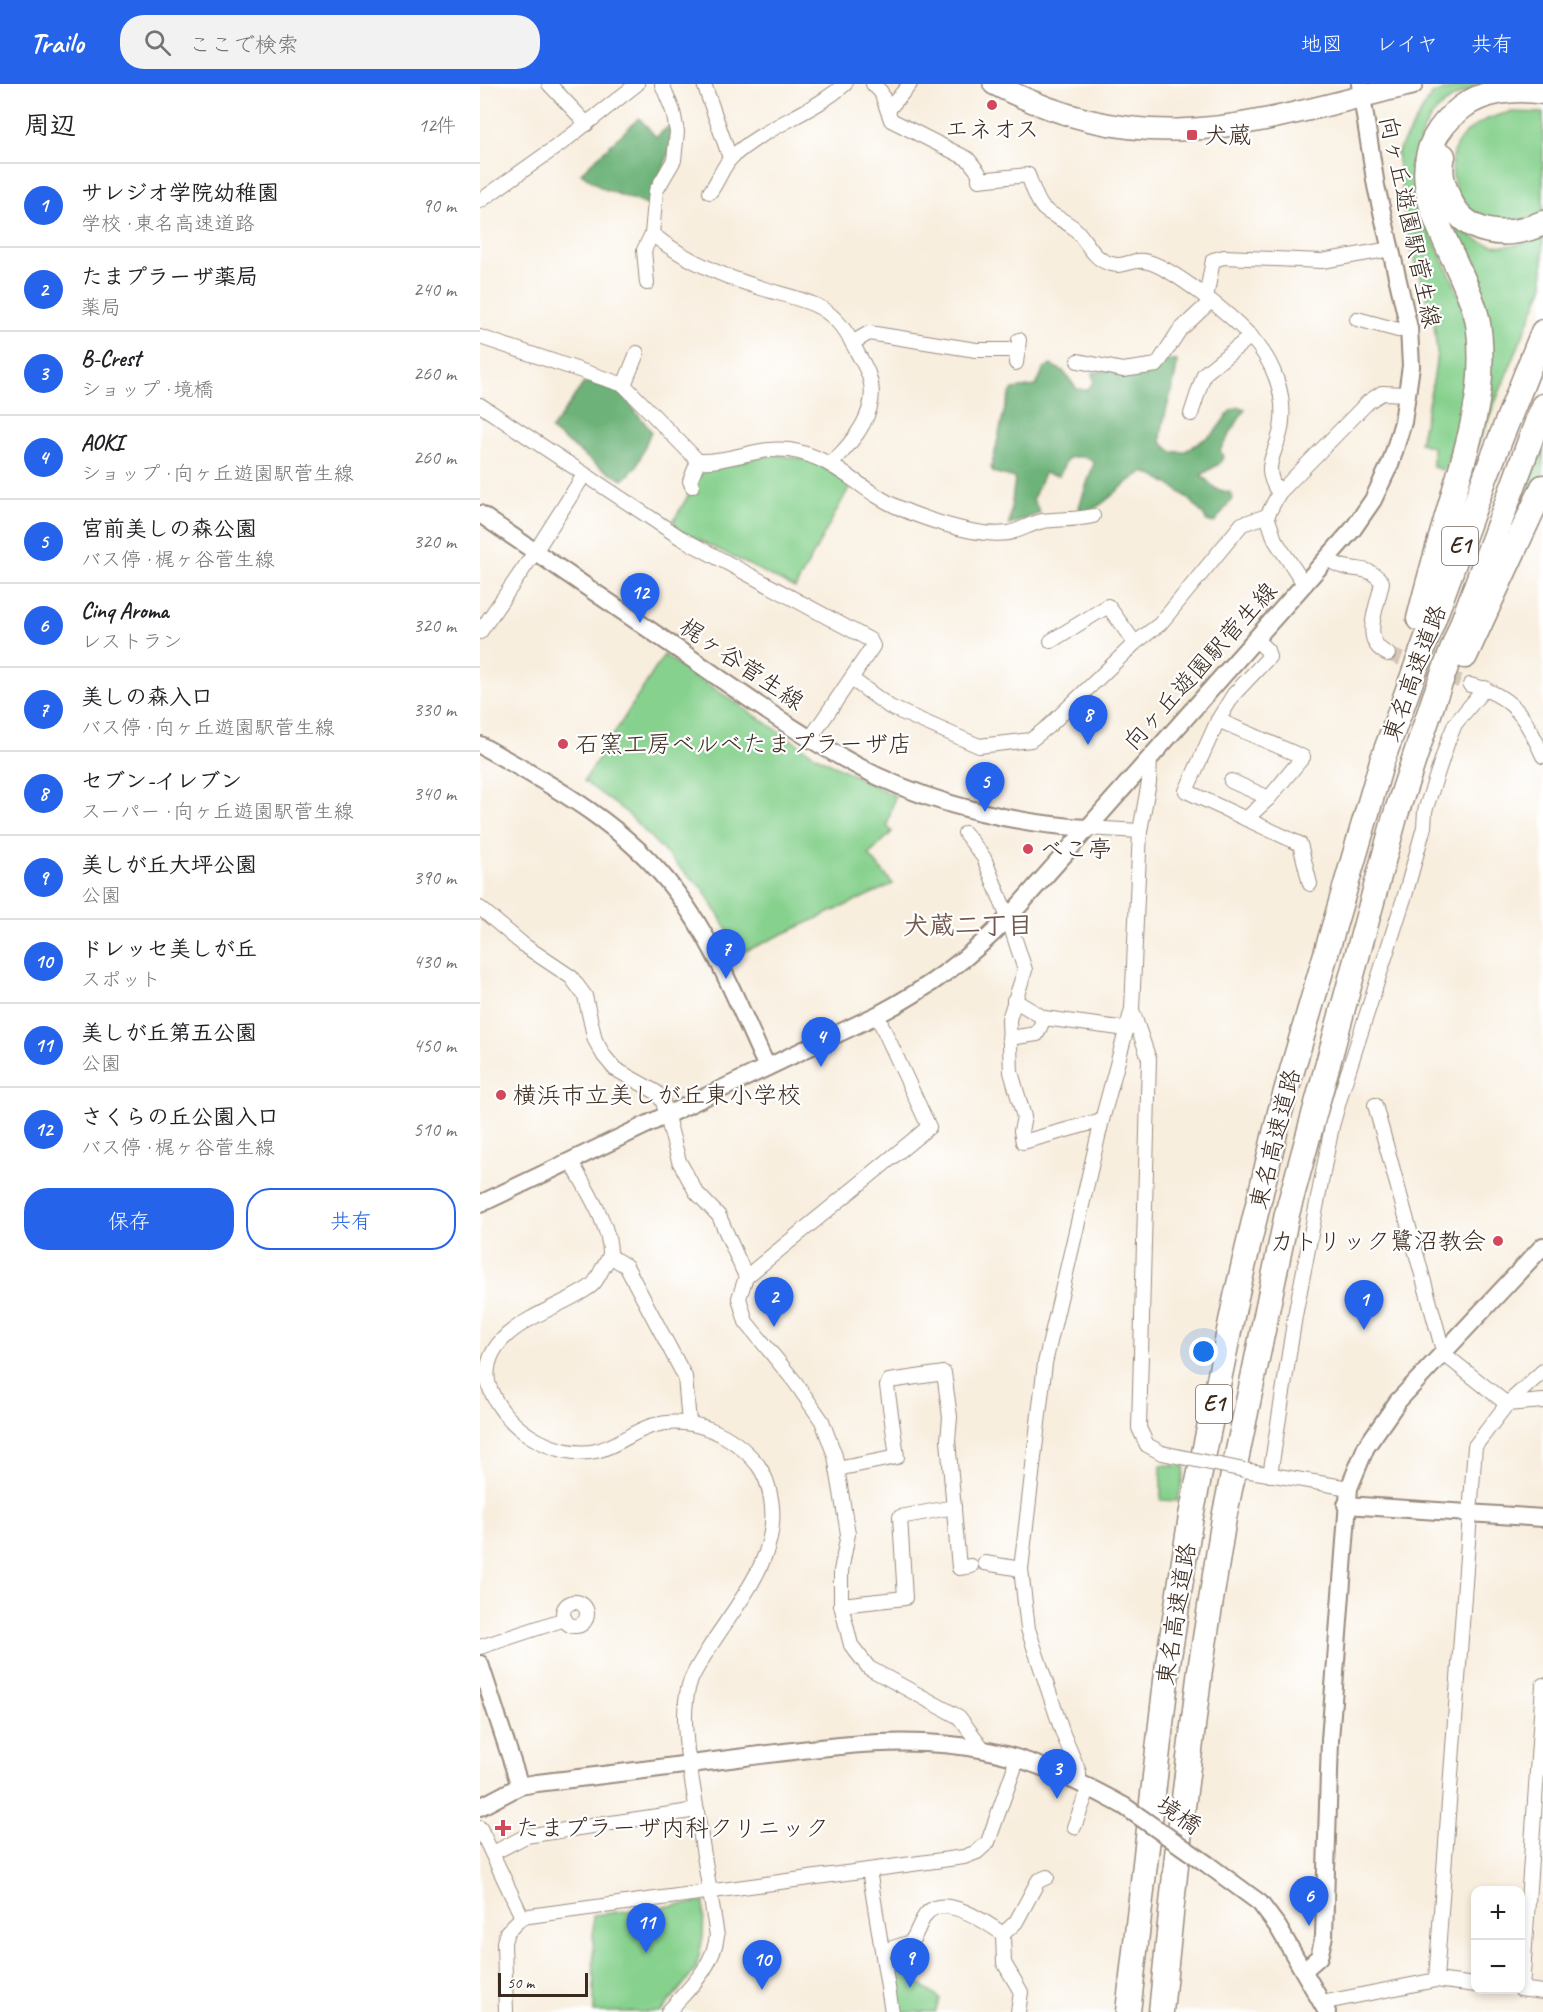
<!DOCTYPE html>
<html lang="ja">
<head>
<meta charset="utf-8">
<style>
	body { margin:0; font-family:Caveat,"Klee One",sans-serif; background:#f2f2f2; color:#202124 }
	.controls { position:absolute; right:18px; bottom:18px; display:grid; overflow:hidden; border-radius:12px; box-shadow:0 3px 9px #0003 }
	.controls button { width:54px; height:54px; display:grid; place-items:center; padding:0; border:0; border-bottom:2px solid #e0e0e0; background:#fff; color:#202124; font:30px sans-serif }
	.scale { position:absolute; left:18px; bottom:15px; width:90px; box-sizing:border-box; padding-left:6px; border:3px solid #3b2a1e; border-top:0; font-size:16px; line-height:21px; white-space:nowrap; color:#3b2a1e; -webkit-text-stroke:4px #fff; paint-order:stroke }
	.you { position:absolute; left:724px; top:1268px; width:21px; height:21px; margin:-15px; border:4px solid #fff; border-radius:50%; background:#1a73e8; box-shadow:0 0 0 9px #1a73e833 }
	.badge { display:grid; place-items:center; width:39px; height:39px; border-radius:50%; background:#2563eb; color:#fff; font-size:20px; font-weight:700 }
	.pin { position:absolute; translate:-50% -50px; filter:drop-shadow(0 2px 3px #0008) }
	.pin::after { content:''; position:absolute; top:32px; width:21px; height:18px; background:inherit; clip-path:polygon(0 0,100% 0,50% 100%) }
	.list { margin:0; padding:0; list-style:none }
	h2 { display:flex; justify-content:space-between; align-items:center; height:78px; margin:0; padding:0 24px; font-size:26px }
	h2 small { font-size:20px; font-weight:400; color:#757577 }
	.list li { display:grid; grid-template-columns:39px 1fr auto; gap:18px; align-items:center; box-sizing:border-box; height:84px; padding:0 24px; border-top:2px solid #e0e0e0 }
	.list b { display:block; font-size:22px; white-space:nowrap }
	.list p { margin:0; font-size:20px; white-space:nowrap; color:#757577 }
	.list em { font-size:20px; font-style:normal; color:#757577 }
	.actions { display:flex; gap:12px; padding:18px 24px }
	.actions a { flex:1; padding:14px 0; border:2px solid #2563eb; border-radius:24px; text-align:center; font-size:21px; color:#2563eb }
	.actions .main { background:#2563eb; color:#fff }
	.icon { flex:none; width:33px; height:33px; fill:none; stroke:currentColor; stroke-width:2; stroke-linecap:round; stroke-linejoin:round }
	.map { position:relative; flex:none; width:1063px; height:1928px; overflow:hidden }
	header { display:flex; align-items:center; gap:36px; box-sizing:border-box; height:84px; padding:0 30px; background:#2563eb; color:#fff }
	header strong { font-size:28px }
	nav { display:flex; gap:33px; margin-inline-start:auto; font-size:21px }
	.search { width:420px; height:54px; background:#f2f2f2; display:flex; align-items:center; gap:15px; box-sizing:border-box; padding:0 21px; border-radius:24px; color:#757577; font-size:22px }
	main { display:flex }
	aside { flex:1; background:#fff }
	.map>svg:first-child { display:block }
	.green { fill:#87d18e; stroke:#617e56; stroke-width:1.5 }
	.forest { fill:#6db379; stroke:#546e4c; stroke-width:1.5 }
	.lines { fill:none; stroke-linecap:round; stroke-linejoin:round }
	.minor-tunnel { stroke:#d2c7b8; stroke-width:14; stroke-dasharray:14 7; stroke-linecap:butt }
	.minor-casing { stroke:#9a8c7e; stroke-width:16 }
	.tertiary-casing { stroke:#9a8c7e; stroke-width:20 }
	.primary-casing { stroke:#9a8c7e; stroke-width:24 }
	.motorway-casing { stroke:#9a8c7e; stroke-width:27 }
	.minor { stroke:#fff; stroke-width:14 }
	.tertiary { stroke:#fff; stroke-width:16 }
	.primary { stroke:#fff; stroke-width:21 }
	.motorway { stroke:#fff; stroke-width:24 }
	.minor-bridge-casing { stroke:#9a8c7e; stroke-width:16; stroke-linecap:butt }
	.tertiary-bridge-casing { stroke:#9a8c7e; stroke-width:20; stroke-linecap:butt }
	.minor-bridge { stroke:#fff; stroke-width:14 }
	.tertiary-bridge { stroke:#fff; stroke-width:16 }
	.poi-dot { fill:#d1495b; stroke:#fff; stroke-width:2 }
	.labels { text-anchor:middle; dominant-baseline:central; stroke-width:4.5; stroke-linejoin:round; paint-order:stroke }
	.shield { fill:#fff; stroke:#766a62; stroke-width:1.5 }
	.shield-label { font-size:22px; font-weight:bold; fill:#3b2a1e }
	.poi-label { font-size:24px; fill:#3b2a1e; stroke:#fff; text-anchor:start }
	.street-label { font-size:24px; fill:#3b2a1e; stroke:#fff }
	.neighbourhood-label { font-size:26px; font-weight:bold; fill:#75584d; stroke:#fff }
</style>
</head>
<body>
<header>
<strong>Trailo</strong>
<div class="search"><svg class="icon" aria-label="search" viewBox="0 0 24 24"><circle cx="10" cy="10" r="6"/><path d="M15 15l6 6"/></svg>ここで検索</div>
<nav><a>地図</a><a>レイヤ</a><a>共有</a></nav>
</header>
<main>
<aside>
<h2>周辺<small>12件</small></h2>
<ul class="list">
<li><span class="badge">1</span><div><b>サレジオ学院幼稚園</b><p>学校 · 東名高速道路</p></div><em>90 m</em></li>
<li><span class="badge">2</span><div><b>たまプラーザ薬局</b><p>薬局</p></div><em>240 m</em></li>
<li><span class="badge">3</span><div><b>B-Crest</b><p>ショップ · 境橋</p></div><em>260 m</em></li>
<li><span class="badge">4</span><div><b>AOKI</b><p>ショップ · 向ヶ丘遊園駅菅生線</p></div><em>260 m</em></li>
<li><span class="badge">5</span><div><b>宮前美しの森公園</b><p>バス停 · 梶ヶ谷菅生線</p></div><em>320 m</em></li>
<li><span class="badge">6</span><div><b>Cinq Aroma</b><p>レストラン</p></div><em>320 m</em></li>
<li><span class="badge">7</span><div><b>美しの森入口</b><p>バス停 · 向ヶ丘遊園駅菅生線</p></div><em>330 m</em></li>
<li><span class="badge">8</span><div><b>セブン-イレブン</b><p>スーパー · 向ヶ丘遊園駅菅生線</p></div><em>340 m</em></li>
<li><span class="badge">9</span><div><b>美しが丘大坪公園</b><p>公園</p></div><em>390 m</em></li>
<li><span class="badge">10</span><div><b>ドレッセ美しが丘</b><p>スポット</p></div><em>430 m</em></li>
<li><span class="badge">11</span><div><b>美しが丘第五公園</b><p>公園</p></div><em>450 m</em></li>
<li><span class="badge">12</span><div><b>さくらの丘公園入口</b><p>バス停 · 梶ヶ谷菅生線</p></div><em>510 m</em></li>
</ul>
<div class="actions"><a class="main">保存</a><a>共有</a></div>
</aside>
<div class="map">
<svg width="1063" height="1928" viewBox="0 0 1063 1928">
	<rect width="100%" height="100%" fill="#fff"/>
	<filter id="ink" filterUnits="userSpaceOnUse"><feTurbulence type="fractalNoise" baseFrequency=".0167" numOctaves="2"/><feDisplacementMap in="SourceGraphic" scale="12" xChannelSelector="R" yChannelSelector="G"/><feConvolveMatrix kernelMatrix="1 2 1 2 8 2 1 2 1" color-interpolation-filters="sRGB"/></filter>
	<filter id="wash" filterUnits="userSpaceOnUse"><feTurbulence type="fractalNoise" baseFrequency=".008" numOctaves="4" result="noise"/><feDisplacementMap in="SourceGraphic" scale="24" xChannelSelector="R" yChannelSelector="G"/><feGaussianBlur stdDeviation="1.35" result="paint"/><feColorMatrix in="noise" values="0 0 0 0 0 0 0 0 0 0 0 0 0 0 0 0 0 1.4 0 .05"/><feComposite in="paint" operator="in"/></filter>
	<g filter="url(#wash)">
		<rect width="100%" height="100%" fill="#f8eede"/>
		<!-- green -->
		<g class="green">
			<path d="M 988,0 L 1005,0 C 972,11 944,27 938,65 C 926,139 975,175 987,241 C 996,291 980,336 966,383 L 962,386 L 953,383 L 953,363 L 940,359 L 954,292 L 957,269 L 954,239 L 929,157 L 917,69 L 952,10 Z"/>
			<path d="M 1031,28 L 1063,29 L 1063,129 L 1053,134 L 1008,139 L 977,115 C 975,104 972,92 972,82 C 971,49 1005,33 1031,28 Z"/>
			<path d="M 957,104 C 966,116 979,143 990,151 C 1011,168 1041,162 1063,152 L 1063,203 L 988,384 L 1005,274 Z"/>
			<path d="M 1063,364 L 1063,389 L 1038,440 L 1034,439 Z"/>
			<path d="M 298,371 L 332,377 L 371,400 L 315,504 L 203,448 L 194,441 L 194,436 L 224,385 C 250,383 273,372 298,371 Z"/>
			<path d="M 184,571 L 336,672 L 415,712 L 407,742 L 412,748 L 389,771 L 413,800 L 261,869 L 222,803 L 202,786 L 147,729 L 104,697 Z"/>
			<path d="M 681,1381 L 705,1382 L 698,1417 L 681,1416 Z"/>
			<path d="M 224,1818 L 223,1853 L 216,1885 L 181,1928 L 114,1928 L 113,1831 Z"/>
			<path d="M 425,1877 L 431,1894 L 460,1915 L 455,1928 L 416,1928 L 412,1879 Z"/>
		</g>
		<!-- forest -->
		<g class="forest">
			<path d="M 159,34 L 176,53 L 189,42 L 191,63 L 170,122 L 122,104 L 101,89 Z"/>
			<path d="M 688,276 L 697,277 C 696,305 681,330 681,358 L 692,368 L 704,368 L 717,360 L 734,349 L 750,327 L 759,323 L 765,325 L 740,366 L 743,373 L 739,380 L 721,391 L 736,405 L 751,409 L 753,414 L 734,439 L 727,437 C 714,415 688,397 664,388 C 641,398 626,424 602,429 L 599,423 L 614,379 C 607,372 595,371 587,375 L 579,392 L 564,389 L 553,415 L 560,429 L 529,441 L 535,394 L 513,388 L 511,383 C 517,366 524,315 533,305 L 556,302 L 564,284 L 571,281 L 583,287 L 597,305 L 607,306 L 614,298 L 612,289 C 643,279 649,302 688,276 Z"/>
			<path d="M 110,298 L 141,309 L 171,347 L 157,382 L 143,396 L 117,381 L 71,346 L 104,299 Z"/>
		</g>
	</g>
	<g filter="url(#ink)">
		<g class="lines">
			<!-- minor-tunnel -->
			<path class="minor-tunnel" d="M 908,570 L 990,601"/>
			<defs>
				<g id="minor">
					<path d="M 69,0 L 107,40"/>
					<path d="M 224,0 L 250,74"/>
					<path d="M 393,0 L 401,8 L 411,36 L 488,75 L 499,89 L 499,96 L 548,91 C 552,101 556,116 563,124 C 573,133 588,137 597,147 C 607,158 613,174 628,179 C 644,185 650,175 664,177 C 690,181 752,232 771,253 C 793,277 807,311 801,345 C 796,371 780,383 799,409"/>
					<path d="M 408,26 L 430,0"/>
					<path d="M 230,108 C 238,98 243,81 252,73 C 286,42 331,30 365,0"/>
					<path d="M 0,117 L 83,58 L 157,0"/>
					<path d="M 172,150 C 203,175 239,191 278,203 C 296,209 317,213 335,221 C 353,229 366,246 375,264 C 379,273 386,282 389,292 C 401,326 373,358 351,380"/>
					<path d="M 167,199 L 164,166 L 172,150 L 176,107 L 194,76 L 197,48 L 193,27 L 182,0"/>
					<path d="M 726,214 L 733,176 L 744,173 L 842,177 L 911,165"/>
					<path d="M 877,235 L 918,246 L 929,244"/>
					<path d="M 0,253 L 144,301 L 218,377 C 249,379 278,362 309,366 C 344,371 368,393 397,412 C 425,430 495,454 528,449 C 540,447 551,439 563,437 C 580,435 596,436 613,432"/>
					<path d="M 372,259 L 389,249 L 496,266 L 538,266"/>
					<path d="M 598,277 L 643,286 L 677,281 L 699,247 L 730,218"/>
					<path d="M 536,279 L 539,256"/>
					<path d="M 144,301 L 157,269"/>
					<path d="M 0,321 L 201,454 L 390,556 L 393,562 L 330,655"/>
					<path d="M 711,330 L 724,290 L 771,252"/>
					<path d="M 212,402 L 210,397 L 218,377"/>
					<path d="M 848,475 C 870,492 885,477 902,498 C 898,523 879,557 908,570"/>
					<path d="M 825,501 L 795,456 L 787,432 L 799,409 L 888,318 L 902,309 L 928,310"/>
					<path d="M 0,548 L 55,468 L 104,391"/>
					<path d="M 776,556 L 787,566 L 789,573 L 754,610 L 738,636 L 706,707 L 820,760 L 830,800"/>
					<path d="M 571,557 L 628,522 L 655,559"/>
					<path d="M 373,596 L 410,623 L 499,662 L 551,656 L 570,641 L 655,559 L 680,540 L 762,440 L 787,432"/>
					<path d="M 990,601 C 1033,611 1046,634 1063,672"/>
					<path d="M 738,636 L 823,673 L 789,714 L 751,697"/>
					<path d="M 766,735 L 789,714"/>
					<path d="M 607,744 L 660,747"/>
					<path d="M 485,749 L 504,774 L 528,834 L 545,886 L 529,935 L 531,988 L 544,1033 L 541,1047 L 543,1058 L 622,1036"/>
					<path d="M 0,824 L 45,862 L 91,893 L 105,912 L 115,956 L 124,972 L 135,985 L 176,1008 L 183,1018 L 199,1077 L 216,1108 L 239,1132 L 266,1193 L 259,1214 L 266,1238 L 315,1298 L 342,1337 L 355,1372 L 368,1450 L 361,1487 L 361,1521 L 371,1561 L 389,1584 L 479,1633 L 504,1666"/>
					<path d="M 534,916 L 564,934 L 647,945"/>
					<path d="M 652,926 L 669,975 L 659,1344 L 667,1361 L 682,1369"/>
					<path d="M 529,954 L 557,950 L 564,934"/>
					<path d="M 895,1021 L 964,1270 L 1027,1320 L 1063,1317"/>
					<path d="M 91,1077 C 104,1102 131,1142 130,1170 C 129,1174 126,1179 124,1182 C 120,1188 117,1198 111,1202 C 80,1226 0,1242 8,1298 C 19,1341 73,1376 116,1367 C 135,1363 152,1348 171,1342 C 211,1330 253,1350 278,1381 C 286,1392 289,1402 291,1415 C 301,1473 257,1519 229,1564 C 222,1576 213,1588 209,1601 C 203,1623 205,1644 207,1666 L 237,1852 C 233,1884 208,1905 188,1928"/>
					<path d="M 130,1172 L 146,1182 L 205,1293 L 209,1339"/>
					<path d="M 266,1193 L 449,1043 L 397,931"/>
					<path d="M 357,1385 L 417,1373 L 407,1302 L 409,1297 L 464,1289 L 470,1333 L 468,1356 L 479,1484 L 491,1482"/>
					<path d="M 764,1386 L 869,1404"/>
					<path d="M 790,1391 L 815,1232 L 852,1042 L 862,1007 L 926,808 L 944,743 L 945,727 L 968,657 L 975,640 L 1005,604"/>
					<path d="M 505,1479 L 541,1485"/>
					<circle cx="95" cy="1530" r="12"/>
					<path d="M 361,1521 L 425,1514 L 420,1433 L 474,1423"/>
					<path d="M 0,1563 L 85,1535"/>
					<path d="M 599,1699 L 599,1688 L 583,1650 L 548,1545 L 541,1485 L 565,1279 L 622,1036 L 652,925 L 660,747 L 669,698 L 670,673"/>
					<path d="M 594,1743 L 609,1703"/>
					<path d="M 0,1744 L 42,1833"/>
					<path d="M 13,1769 L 46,1752 L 217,1726"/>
					<path d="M 389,1786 L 412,1928"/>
					<path d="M 403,1867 L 431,1858 C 437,1850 440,1837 447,1829 C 465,1810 506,1838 523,1850"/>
					<path d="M 996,1901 L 956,1896 L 995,1362 L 1027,1320 L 1063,1287"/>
					<path d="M 1040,1905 L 1063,1908"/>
					<path d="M 1042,1905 L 1063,1601"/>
					<path d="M 841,1919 L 956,1896"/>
					<path d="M 26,1928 L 24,1858 L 27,1848 L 42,1833 L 484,1773 L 497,1768 L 508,1758 L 534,1685 L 535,1674"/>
					<path d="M 538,1928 L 541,1908 L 524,1879 L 523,1850 L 536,1838 L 558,1797 L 567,1793"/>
				</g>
				<g id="tertiary">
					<path d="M 0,430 C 67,476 135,522 202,568 C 265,612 328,658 397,692 C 461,722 537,740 607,744"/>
					<path d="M 0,661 C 72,701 146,741 196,808 C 236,860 259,924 287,983"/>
					<path d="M 0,1120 L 397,931 C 447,905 489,875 528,834 L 873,445 L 893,416 L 911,378 L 923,338 L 931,282 L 929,244 L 896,102 L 880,0"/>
					<path d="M 866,1421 L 1063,1434"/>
					<path d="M 0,1580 L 40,1702"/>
					<path d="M 0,1723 L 40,1702 L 57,1699 C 127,1691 196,1682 265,1673 C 344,1663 426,1650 505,1666 C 554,1676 601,1698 644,1722"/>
					<path d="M 727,1780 L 780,1819 L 798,1843 L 847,1928"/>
					<path d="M 824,1886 L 839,1873 L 844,1852 L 850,1656 L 869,1404 L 886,1363 L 918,1317 L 1063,1162"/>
				</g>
				<path id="primary" d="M 514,0 C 671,81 773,38 932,0"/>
				<g id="motorway">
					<path d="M 963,72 C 959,86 962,99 968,112 C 984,153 1028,155 1063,139"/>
					<path d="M 939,535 C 949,494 961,453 973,412 C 984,374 997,333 1000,293 C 1001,273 1001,253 997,234 C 980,164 902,86 981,24 C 1002,7 1036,3 1063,8"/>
					<path d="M 985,572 L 1063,403"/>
					<path d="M 648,1928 L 688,1579 L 711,1432 L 756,1213 L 800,1028 L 902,677 L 1006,391 L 1063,248"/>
					<path d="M 681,1928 L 697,1771 L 720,1586 L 744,1434 L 807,1130 L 915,733 L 954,615 L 1063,322"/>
				</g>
			</defs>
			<!-- minor casing -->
			<use href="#minor" class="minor-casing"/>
			<!-- tertiary casing -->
			<use href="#tertiary" class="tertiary-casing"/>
			<!-- primary casing -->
			<use href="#primary" class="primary-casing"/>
			<!-- motorway casing -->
			<use href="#motorway" class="motorway-casing"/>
			<!-- minor -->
			<use href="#minor" class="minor"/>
			<!-- tertiary -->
			<use href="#tertiary" class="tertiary"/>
			<!-- primary -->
			<use href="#primary" class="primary"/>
			<!-- motorway -->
			<use href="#motorway" class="motorway"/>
			<defs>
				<path id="minor-bridge" d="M 682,1369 L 764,1386"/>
				<path id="tertiary-bridge" d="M 644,1722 L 727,1780"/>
			</defs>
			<!-- minor-bridge casing -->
			<use href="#minor-bridge" class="minor-bridge-casing"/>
			<!-- tertiary-bridge casing -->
			<use href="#tertiary-bridge" class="tertiary-bridge-casing"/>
			<!-- minor-bridge -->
			<use href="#minor-bridge" class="minor-bridge"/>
			<!-- tertiary-bridge -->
			<use href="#tertiary-bridge" class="tertiary-bridge"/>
		</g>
	</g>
	<!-- markers -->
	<g class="poi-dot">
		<circle cx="512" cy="21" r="6"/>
		<rect x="706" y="45" width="12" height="12" rx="3"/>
		<circle cx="83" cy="660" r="6"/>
		<circle cx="548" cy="765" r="6"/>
		<circle cx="21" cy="1011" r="6"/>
		<circle cx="1018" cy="1157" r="6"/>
		<path d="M20 1735h6v6h6v6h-6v6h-6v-6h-6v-6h6z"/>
	</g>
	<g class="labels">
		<!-- shield labels -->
		<g class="shield">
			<rect x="962" y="443" width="36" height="38" rx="4.5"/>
			<rect x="716" y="1301" width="36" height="38" rx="4.5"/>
		</g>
		<g class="shield-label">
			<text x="980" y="462">E1</text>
			<text x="734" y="1320">E1</text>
		</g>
		<!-- poi labels -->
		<g class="poi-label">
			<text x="512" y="45" text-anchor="middle">エネオス</text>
			<text x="724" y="51">犬蔵</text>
			<text x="95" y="660">石窯工房ベルベたまプラーザ店</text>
			<text x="560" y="765">べこ亭</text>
			<text x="33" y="1011">横浜市立美しが丘東小学校</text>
			<text x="1006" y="1157" text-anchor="end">カトリック鷺沼教会</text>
			<text x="36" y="1744">たまプラーザ内科クリニック</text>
		</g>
		<!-- street labels -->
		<g class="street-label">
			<text transform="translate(930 138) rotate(78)">向ヶ丘遊園駅菅生線</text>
			<text transform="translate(262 580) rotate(34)">梶ヶ谷菅生線</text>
			<text transform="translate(720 582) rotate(-48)">向ヶ丘遊園駅菅生線</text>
			<text transform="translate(934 589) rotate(-70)">東名高速道路</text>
			<text transform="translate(795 1055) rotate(-76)">東名高速道路</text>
			<text transform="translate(696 1530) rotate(-81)">東名高速道路</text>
			<text transform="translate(699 1731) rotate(35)">境橋</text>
		</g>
		<!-- neighbourhood labels -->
		<g class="neighbourhood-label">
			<text x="488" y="841">犬蔵二丁目</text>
		</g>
	</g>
</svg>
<div class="controls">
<button>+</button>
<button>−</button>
</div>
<div class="scale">50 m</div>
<div class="you"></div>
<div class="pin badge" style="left:884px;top:1246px">1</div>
<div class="pin badge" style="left:294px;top:1243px">2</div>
<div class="pin badge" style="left:577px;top:1715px">3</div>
<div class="pin badge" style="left:341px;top:983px">4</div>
<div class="pin badge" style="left:505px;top:728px">5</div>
<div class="pin badge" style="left:829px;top:1842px">6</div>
<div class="pin badge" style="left:246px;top:895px">7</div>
<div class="pin badge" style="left:608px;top:661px">8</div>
<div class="pin badge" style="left:430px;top:1904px">9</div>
<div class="pin badge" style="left:282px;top:1906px">10</div>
<div class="pin badge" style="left:166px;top:1869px">11</div>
<div class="pin badge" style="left:160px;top:539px">12</div>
</div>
</main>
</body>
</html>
